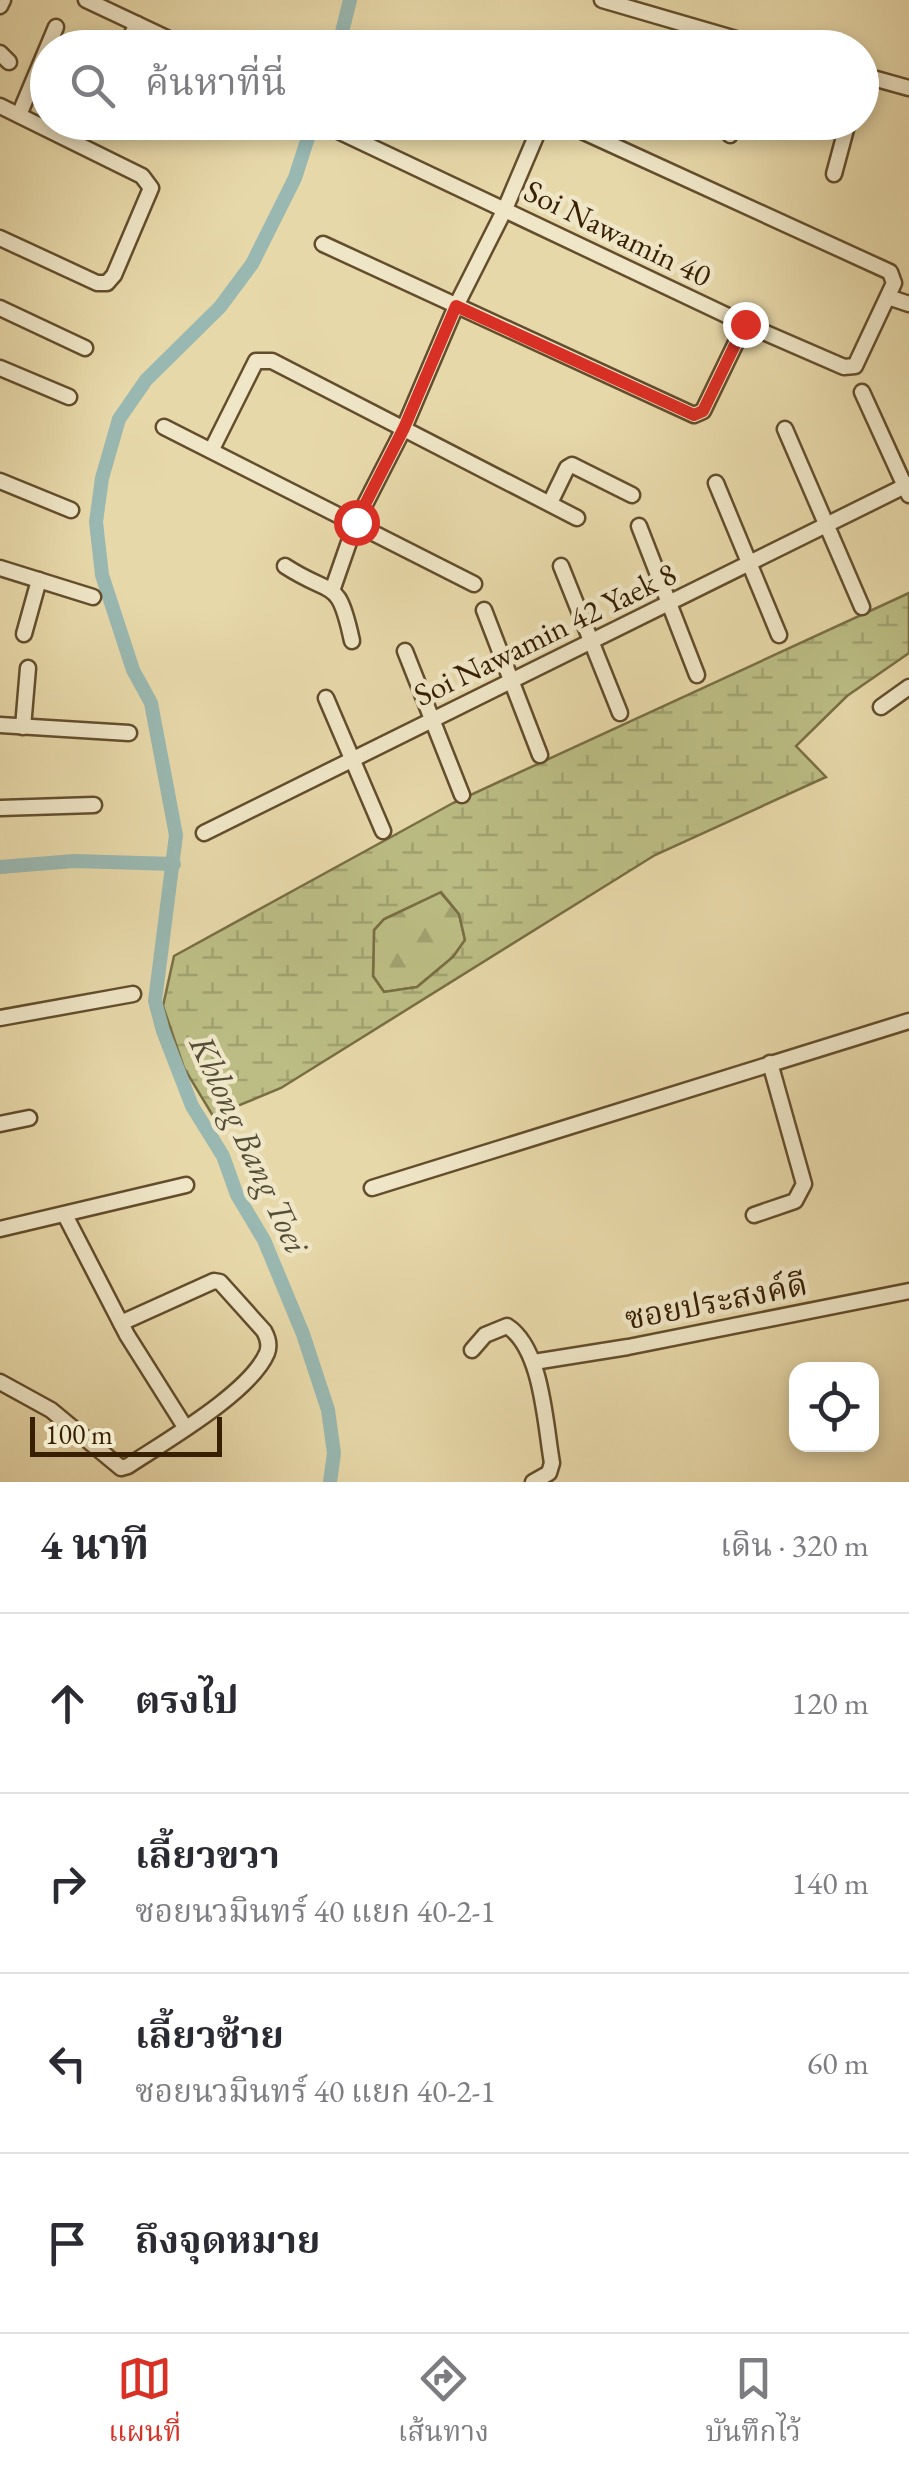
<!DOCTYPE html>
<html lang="th">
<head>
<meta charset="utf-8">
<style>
	body { margin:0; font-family:"EB Garamond","Noto Serif Thai",serif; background:#f7f7f7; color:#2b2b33 }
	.controls { position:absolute; right:30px; bottom:30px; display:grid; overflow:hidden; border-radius:20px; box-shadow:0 5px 15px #0003 }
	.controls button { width:90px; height:90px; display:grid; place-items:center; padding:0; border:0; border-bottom:2px solid #e1e1e2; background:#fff; color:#2b2b33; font:50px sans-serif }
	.scale { position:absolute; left:30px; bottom:25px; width:192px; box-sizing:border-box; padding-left:10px; border:5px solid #371f02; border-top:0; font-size:28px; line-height:35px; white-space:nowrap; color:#371f02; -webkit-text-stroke:8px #efe6c7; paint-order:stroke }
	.stop { position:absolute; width:30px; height:30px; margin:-22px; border:8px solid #d93025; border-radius:50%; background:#fff }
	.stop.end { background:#d93025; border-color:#fff; box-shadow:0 2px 10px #0008 }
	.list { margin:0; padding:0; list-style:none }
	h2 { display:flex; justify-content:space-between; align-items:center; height:130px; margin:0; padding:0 40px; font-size:42px }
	h2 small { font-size:32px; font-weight:400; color:#7c7c81 }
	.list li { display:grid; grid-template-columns:65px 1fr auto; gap:30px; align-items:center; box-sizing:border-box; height:180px; padding:0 40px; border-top:2px solid #e1e1e2 }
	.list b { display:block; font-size:38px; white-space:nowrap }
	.list p { margin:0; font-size:32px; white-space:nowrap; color:#7c7c81 }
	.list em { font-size:32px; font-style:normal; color:#7c7c81 }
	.icon { flex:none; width:55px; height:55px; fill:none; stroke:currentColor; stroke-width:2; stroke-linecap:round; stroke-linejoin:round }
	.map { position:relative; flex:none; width:909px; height:1482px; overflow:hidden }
	.search { position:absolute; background:#fff; box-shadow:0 5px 15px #0003; left:30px; right:30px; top:30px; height:110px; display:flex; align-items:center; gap:25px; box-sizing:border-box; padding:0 35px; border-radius:55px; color:#7c7c81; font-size:38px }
	.sheet { height:850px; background:#fff }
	nav { display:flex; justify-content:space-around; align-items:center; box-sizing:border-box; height:140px; border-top:2px solid #e1e1e2; background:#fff; font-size:28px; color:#7c7c81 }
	nav a { display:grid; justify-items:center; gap:5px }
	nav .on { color:#d93025 }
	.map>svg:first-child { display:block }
	.forest { fill:url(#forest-firs); stroke:#796e43; stroke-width:2.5 }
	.wetland { fill:url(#wetland-marsh); stroke:#796e43; stroke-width:2.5; fill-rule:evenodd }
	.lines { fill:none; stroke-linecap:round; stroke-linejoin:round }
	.canal { stroke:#99b8b1; stroke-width:14 }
	.minor-casing { stroke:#634d2c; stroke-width:19 }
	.minor { stroke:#efe6c7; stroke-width:14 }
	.route { stroke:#d93025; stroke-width:12 }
	.labels { text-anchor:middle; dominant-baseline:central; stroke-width:9; stroke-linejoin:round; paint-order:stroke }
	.street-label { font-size:32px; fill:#371f02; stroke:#efe6c7 }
	.water-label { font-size:35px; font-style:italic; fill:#544d37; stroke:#efe6c7 }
</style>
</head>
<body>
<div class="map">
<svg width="909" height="1482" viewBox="0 0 909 1482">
	<defs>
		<pattern id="forest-firs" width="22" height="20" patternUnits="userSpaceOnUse" patternTransform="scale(2.5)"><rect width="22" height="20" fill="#bbbd84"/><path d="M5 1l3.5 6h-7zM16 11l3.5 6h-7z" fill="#a1a270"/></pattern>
		<pattern id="wetland-marsh" width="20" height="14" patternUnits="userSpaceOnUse" patternTransform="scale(2.5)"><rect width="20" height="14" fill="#bbbd84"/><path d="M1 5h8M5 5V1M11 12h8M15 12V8" fill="none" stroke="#a1a270"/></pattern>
	</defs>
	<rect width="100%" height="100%" fill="#e7d8a9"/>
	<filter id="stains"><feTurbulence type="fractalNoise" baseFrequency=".002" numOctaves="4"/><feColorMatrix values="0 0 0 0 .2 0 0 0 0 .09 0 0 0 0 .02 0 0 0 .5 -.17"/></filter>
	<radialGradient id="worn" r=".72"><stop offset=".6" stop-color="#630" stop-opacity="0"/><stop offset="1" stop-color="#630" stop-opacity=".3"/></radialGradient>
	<!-- forest -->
	<path class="forest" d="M 440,892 L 459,914 L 465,940 L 453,957 L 417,987 L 384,992 L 373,976 L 374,930 L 384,919 Z"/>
	<!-- wetland -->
	<path class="wetland" d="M 909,593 L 909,653 L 847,696 L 796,746 L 826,777 L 655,855 L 281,1088 L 213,1116 L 184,1068 L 163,1006 L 174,956 L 453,803 ZM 441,892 L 459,914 L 465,940 L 453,957 L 417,987 L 384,992 L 373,976 L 374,930 L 384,919 Z"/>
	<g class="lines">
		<!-- canal -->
		<g class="canal">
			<path d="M 338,48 L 350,0"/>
			<path d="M 313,122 L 295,178 L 252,264 L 220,307 L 146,380 L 119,419 L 102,478 L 96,522 L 102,575 L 133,670 L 151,703 L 176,835 L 155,1001 L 163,1031 L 192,1106 L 223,1156 L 237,1195 L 264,1240 L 303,1334 L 328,1410 L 334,1453 L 330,1482"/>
			<path d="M 0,867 L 74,861 L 174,864"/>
		</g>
		<defs>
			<g id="minor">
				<path d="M 86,0 L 188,48"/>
				<path d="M 602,0 L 767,48"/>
				<path d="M 0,6 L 3,0"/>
				<path d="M 388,41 L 402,48"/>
				<path d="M 125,48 L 137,24"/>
				<path d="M 0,53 L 9,62"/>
				<path d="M 862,75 L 909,88"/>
				<path d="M 0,106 L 142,176 L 151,188 L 114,275 L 107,283 L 97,283 L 0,238"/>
				<path d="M 19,115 L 56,27"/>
				<path d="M 319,122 L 745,324 L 844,367 L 855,366 L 894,283 L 890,272 L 562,122"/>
				<path d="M 730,135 L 734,122"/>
				<path d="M 834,174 L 848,122"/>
				<path d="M 323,244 L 694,415 L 703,411 L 745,324"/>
				<path d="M 888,297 L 909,304"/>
				<path d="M 0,308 L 85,348"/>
				<path d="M 0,368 L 69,397"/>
				<path d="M 862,392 L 909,495"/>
				<path d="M 164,427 L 474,584"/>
				<path d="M 785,429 L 862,607"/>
				<path d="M 212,449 L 256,361 L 272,361 L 577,518"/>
				<path d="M 0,481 L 71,510"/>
				<path d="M 716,483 L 779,635"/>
				<path d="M 550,503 L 567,468 L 572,465 L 632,495"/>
				<path d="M 639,526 L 697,675"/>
				<path d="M 285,566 C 334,598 338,576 352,641"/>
				<path d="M 561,566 L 620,713"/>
				<path d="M 0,568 L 93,597"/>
				<path d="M 333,588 L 356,522 L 404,428 L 456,306 L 505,209 L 542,122"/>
				<path d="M 484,610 L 540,755"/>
				<path d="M 24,634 L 39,580"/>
				<path d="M 405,651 L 462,795"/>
				<path d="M 326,698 L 383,831"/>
				<path d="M 881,707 L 909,687"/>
				<path d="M 0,725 L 129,733"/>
				<path d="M 23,727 L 28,668"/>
				<path d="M 0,808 L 94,805"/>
				<path d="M 204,833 L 909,484"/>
				<path d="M 0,1018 L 133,994"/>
				<path d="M 0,1124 L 29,1118"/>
				<path d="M 372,1188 L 909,1021"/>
				<path d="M 65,1215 L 127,1335 L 185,1427"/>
				<path d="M 754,1215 L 795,1201 L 804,1184 L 770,1063"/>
				<path d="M 0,1229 L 186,1185"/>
				<path d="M 472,1350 L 485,1335 L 507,1326 C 542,1348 545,1423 552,1463 L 549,1473 L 533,1482"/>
				<path d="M 534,1362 L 628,1347 L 909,1291"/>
				<path d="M 0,1382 L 51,1410 L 121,1468 L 128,1466 C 164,1442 250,1393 267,1353 C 270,1345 268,1338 264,1331 L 220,1282 L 214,1281 L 121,1323"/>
			</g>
		</defs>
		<!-- minor casing -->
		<use href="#minor" class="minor-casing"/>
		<!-- minor -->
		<use href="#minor" class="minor"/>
	</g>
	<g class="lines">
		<!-- route -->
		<path class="route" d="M 356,522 L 404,428 L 456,306 L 694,415 L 703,411 L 745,324"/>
	</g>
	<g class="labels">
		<!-- street labels -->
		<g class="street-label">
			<text transform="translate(618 233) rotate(26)">Soi Nawamin 40</text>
			<text transform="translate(545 634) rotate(-26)">Soi Nawamin 42 Yaek 8</text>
			<text transform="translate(716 1301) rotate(-11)">ซอยประสงค์ดี</text>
		</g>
		<!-- water labels -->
		<g class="water-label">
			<text transform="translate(250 1144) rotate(65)">Khlong Bang Toei</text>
		</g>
	</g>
	<rect width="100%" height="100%" filter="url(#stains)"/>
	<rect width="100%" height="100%" fill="url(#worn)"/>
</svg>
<div class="controls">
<button><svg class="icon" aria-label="locate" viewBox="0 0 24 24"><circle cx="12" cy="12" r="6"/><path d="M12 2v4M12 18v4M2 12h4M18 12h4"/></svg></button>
</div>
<div class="scale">100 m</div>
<div class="stop" style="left:356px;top:522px"></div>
<div class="stop end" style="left:745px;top:324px"></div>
<div class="search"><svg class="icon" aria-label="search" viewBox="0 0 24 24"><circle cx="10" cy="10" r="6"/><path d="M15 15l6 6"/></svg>ค้นหาที่นี่</div>
</div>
<section class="sheet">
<h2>4 นาที<small>เดิน · 320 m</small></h2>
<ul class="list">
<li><svg class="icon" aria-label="ahead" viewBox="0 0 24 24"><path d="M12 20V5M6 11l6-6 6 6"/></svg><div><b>ตรงไป</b></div><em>120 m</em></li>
<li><svg class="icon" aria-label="right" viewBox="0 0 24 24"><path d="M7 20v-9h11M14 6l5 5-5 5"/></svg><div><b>เลี้ยวขวา</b><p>ซอยนวมินทร์ 40 แยก 40-2-1</p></div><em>140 m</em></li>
<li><svg class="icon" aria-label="left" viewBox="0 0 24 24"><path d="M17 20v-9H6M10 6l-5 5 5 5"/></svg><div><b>เลี้ยวซ้าย</b><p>ซอยนวมินทร์ 40 แยก 40-2-1</p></div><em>60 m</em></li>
<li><svg class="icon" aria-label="arrive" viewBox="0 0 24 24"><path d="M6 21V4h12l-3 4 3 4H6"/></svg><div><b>ถึงจุดหมาย</b></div></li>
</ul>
</section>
<nav>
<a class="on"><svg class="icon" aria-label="map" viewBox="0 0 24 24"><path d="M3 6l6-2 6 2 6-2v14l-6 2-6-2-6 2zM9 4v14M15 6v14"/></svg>แผนที่</a>
<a><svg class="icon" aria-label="directions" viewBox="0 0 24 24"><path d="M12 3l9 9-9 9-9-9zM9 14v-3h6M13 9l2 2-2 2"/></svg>เส้นทาง</a>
<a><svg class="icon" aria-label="saved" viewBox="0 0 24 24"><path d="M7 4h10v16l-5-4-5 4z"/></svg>บันทึกไว้</a>
</nav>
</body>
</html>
